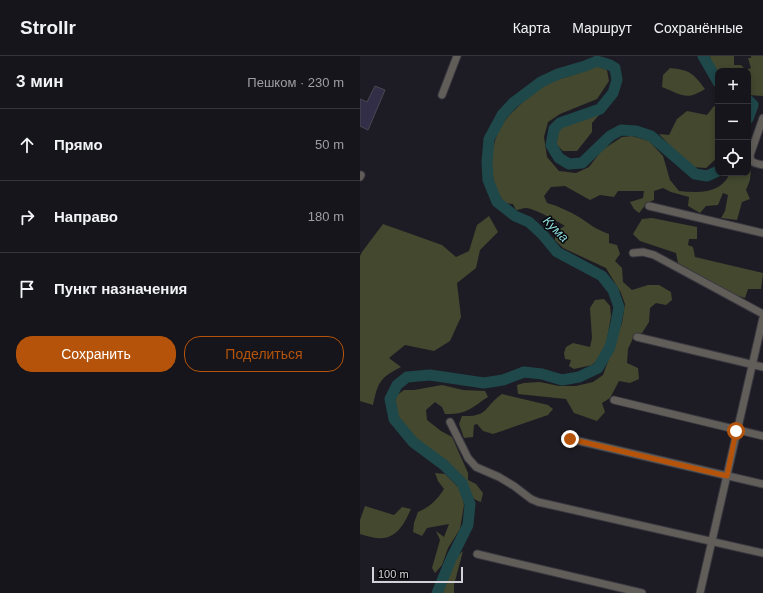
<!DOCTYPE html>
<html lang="ru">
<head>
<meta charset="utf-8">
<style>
	body { margin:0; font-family:Arial,sans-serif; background:#1f1e24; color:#f1f3f6 }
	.controls { position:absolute; right:12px; top:12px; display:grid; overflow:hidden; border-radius:8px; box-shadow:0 2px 6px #0003 }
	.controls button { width:36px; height:36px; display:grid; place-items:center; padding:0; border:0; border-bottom:1px solid #35343a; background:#16151b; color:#f1f3f6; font:20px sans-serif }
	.scale { position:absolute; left:12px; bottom:10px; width:91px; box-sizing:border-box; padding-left:4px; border:2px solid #d2d1d7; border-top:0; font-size:11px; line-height:14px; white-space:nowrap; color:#d2d1d7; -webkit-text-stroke:3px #07070a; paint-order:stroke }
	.stop { position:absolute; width:12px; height:12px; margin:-9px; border:3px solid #b45309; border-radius:50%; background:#fff }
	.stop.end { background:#b45309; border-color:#fff; box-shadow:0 1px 4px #0008 }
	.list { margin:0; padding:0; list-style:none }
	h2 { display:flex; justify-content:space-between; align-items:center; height:52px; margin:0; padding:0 16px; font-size:17px }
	h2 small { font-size:13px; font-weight:400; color:#9e9fa3 }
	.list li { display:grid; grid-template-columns:26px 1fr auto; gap:12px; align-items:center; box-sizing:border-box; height:72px; padding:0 16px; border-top:1px solid #35343a }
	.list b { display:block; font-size:15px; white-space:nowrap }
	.list em { font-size:13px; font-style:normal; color:#9e9fa3 }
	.actions { display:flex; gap:8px; padding:12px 16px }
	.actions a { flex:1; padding:9px 0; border:1px solid #b45309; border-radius:16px; text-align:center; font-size:14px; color:#b45309 }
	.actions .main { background:#b45309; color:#fff }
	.icon { flex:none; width:22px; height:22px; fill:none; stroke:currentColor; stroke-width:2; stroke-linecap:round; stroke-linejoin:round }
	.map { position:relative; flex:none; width:403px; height:537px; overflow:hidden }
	header { display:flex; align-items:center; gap:24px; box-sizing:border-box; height:56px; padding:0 20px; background:#16151b; border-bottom:1px solid #35343a }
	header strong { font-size:19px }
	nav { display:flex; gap:22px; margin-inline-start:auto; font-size:14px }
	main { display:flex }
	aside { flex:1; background:#16151b }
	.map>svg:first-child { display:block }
	.green { fill:#43482f }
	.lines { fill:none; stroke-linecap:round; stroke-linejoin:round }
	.river { stroke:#1e484a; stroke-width:11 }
	.building { fill:#332e48; stroke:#484751 }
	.minor-casing { stroke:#3a3941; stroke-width:9 }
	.minor { stroke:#615d59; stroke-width:7 }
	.route { stroke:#b45309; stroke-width:5 }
	.labels { text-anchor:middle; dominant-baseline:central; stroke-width:3; stroke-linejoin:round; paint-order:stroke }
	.water-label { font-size:13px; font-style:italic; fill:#8ddadd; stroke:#07070a }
</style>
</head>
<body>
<header>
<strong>Strollr</strong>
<nav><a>Карта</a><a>Маршрут</a><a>Сохранённые</a></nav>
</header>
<main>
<aside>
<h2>3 мин<small>Пешком · 230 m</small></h2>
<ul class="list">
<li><svg class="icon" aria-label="ahead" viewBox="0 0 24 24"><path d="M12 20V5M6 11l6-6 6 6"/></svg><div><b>Прямо</b></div><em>50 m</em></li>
<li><svg class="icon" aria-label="right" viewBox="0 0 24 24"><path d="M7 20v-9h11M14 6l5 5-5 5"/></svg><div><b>Направо</b></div><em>180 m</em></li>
<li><svg class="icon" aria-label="arrive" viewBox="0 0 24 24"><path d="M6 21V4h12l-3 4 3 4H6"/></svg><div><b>Пункт назначения</b></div></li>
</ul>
<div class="actions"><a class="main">Сохранить</a><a>Поделиться</a></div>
</aside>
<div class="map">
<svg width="403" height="537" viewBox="0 0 403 537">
	<rect width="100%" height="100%" fill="#1d1c24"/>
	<!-- green -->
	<g class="green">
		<path d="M 350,0 L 374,0 L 374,9 L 381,9 L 386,14 L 391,12 L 388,2 L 391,2 L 391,0 L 403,0 L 403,40 L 388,39 L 388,15 L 358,15 L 358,18 L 352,8 Z"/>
		<path d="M 236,10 L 247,14 L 249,25 L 237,43 L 200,58 L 188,66 L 184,81 L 187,101 L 199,115 L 216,117 L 229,111 L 242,94 L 262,81 L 272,80 L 289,85 L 303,100 L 310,124 L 319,135 C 339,137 361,138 370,117 L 388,117 L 388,109 L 391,112 L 390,124 L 386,134 L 390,143 L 382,146 L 377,164 L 361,162 L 365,155 L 368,139 L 363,137 L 358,149 L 346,150 L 340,157 L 328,150 L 329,141 L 311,136 L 303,132 L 294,135 L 294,144 L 287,147 L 279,157 L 274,153 L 270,146 L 283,142 L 284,135 L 258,135 L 254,141 L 240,139 L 230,144 L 205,130 L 191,131 L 184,140 L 187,147 C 198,150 209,155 219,161 C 231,169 235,173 249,178 L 249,187 L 257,189 L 260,198 L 255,205 L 262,212 L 263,226 L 272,234 L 288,229 L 299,229 L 311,236 L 312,244 L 306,249 L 296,247 L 290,252 L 289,266 L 282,277 L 275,278 L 268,293 L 267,307 L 278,312 L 279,323 L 270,327 L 259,325 L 250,342 L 242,347 L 245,356 L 237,365 L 214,357 L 206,343 L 158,338 L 157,329 L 164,327 L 180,326 L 199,330 L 216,330 L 233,326 L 243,319 L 262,267 L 265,248 L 261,237 L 246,212 L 203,192 L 195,184 L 195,175 L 205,170 C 197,165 175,153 166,152 C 163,152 159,154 156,154 L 153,148 L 145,147 C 126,124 128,85 147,62 C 153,55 171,38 179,33 C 189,25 201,23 213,19 C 221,17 228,13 236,10 Z"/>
		<path d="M 310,12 C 330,14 333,17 345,33 C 326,45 322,39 302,31 L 303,19 Z"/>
		<path d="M 354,50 L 358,51 L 358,101 L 346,112 L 333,111 L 320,100 L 299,78 L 309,79 L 317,63 L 327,55 L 347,59 Z"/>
		<path d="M 237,58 L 239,59 L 232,67 L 232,76 L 217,95 L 203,95 L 197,89 L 197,79 L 201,69 Z"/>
		<path d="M 129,160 L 138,176 L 120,194 L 116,212 L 97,227 L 101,261 L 90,285 L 74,295 L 45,289 L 29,302 L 41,311 C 19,322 18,327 13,349 L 0,345 L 0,200 L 2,196 L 23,168 L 82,189 L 96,201 L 109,195 L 117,169 Z"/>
		<path d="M 292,162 L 337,171 L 337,183 L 329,183 L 328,189 L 333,191 L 335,201 L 403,217 L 401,233 L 388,233 L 385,242 L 369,237 L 318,207 L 316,197 L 280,185 L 273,178 L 282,163 Z"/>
		<path d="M 244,243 L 250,250 L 251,260 L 246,289 L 241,301 L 232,309 L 214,313 L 209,310 L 211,304 L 205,303 L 204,297 L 206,291 L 213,287 L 230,291 L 232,282 L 230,252 L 235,244 Z"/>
		<path d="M 82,329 L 103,334 L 125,335 L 128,341 C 121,345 115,351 108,354 C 101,358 92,358 85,358 L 82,351 L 75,346 L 66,354 L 67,364 L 81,375 L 92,381 L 108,417 L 108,424 L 116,428 L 123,437 L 121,446 C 108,443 107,428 99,419 C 80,400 52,388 38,364 C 34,357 36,347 36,340 L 44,334 L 54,334 Z"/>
		<path d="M 142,338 L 188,349 L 193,353 L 188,359 L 133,378 L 123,375 L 117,368 L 114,369 L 113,381 L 104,382 L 99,368 L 102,360 C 130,361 123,351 142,338 Z"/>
		<path d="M 75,417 L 85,418 L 101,434 L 104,449 L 100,473 L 88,492 L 82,509 L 75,517 L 72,512 L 80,484 L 76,475 L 84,481 L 89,468 L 67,472 L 62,480 L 53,476 L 54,467 L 58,456 C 70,451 77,444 84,433 L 78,425 Z"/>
		<path d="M 5,450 L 34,459 L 42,451 L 51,453 C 39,480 29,488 0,478 L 0,464 Z"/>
		<path d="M 103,495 L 94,529 L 94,537 L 83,537 L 94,503 Z"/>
	</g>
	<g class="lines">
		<!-- river -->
		<g class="river">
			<path d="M 343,0 L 358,26"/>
			<path d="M 388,44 L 393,49 L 388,63"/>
			<path d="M 77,537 L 91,503 L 108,469 L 110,448 L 102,427 L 84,409 L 53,386 L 34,363 L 30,343 L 37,329 L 47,321 L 70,319 L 124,327 L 143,324 L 164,316 L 182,318 L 202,324 L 219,321 L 238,312 L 250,291 L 256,267 L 259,251 L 253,234 L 242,220 L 197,196 L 183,179 L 169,166 L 155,160 L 137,146 L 128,124 L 127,106 L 129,83 L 142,59 L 153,47 L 181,26 L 198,18 L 225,10 L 237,5 L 250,9 L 255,12 L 257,24 L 253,37 L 240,53 L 200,67 L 194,73 L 191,89 L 199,102 L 209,108 L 222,107 L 250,80 L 261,74 L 276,75 L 291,80 L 335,118 L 347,120 L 358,115"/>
		</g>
	</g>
	<!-- building -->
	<path class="building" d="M 15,30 L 25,34 L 8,74 L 0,70 L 0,43 L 7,46 Z"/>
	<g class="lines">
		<defs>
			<g id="minor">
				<path d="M 82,39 L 97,0"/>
				<path d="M 403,62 L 390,99 C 390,108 396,107 403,109"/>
				<path d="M 0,121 L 1,119"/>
				<path d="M 289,150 L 403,177"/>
				<path d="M 273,197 L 283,196 L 294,199 L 403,258"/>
				<path d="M 277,281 L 403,311"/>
				<path d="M 254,344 L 403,380"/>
				<path d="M 90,366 L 108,402 L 116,411 L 139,421 L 154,430 L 171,443 L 178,446 L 403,497"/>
				<path d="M 210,383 L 403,428"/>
				<path d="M 117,498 L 282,537"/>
				<path d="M 340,537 L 403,262"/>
			</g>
		</defs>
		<!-- minor casing -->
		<use href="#minor" class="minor-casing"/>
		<!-- minor -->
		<use href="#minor" class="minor"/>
	</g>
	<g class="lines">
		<!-- route -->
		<path class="route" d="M 210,383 L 367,420 L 376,375"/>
	</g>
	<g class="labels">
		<!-- water labels -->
		<g class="water-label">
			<text transform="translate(196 173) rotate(45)">Кума</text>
		</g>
	</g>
</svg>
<div class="controls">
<button>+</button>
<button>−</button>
<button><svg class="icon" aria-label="locate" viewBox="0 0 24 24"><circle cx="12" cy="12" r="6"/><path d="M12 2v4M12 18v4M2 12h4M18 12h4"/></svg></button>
</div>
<div class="scale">100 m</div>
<div class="stop" style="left:376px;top:375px"></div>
<div class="stop end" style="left:210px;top:383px"></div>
</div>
</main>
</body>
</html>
